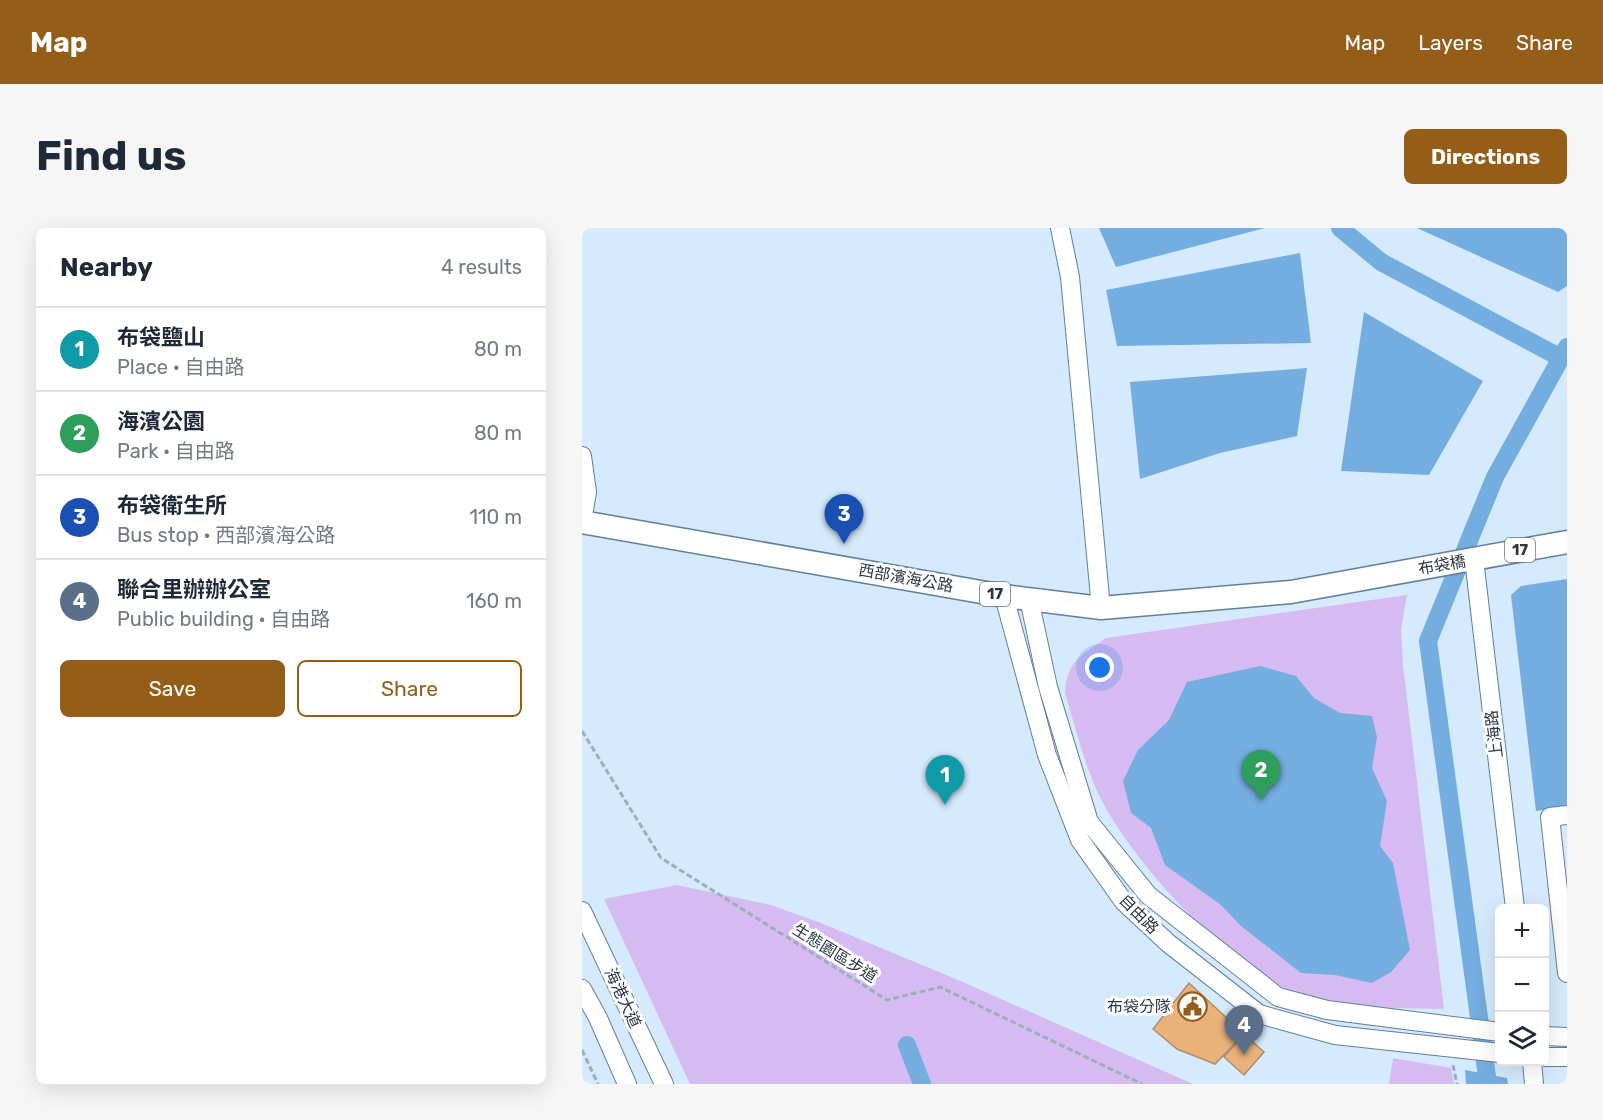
<!DOCTYPE html>
<html lang="en">
<head>
<meta charset="utf-8">
<style>
	body { margin:0; font-family:Rubik,"Noto Sans TC",sans-serif; background:#f6f6f7; color:#1f2937 }
	.controls { position:absolute; right:18px; bottom:18px; display:grid; overflow:hidden; border-radius:9px; box-shadow:0 6px 24px #0002 }
	.controls button { width:54px; height:54px; display:grid; place-items:center; padding:0; border:0; border-bottom:2px solid #e0e1e3; background:#fff; color:#1f2937; font:30px sans-serif }
	.you { position:absolute; left:518px; top:440px; width:21px; height:21px; margin:-15px; border:4px solid #fff; border-radius:50%; background:#1a73e8; box-shadow:0 0 0 9px #1a73e833 }
	.badge { display:grid; place-items:center; width:39px; height:39px; border-radius:50%; background:#955e18; color:#fff; font-size:20px; font-weight:700 }
	.pin { position:absolute; translate:-50% -50px; filter:drop-shadow(0 2px 3px #0008) }
	.pin::after { content:''; position:absolute; top:32px; width:21px; height:18px; background:inherit; clip-path:polygon(0 0,100% 0,50% 100%) }
	.list { margin:0; padding:0; list-style:none }
	h2 { display:flex; justify-content:space-between; align-items:center; height:78px; margin:0; padding:0 24px; font-size:26px }
	h2 small { font-size:20px; font-weight:400; color:#747a83 }
	.list li { display:grid; grid-template-columns:39px 1fr auto; gap:18px; align-items:center; box-sizing:border-box; height:84px; padding:0 24px; border-top:2px solid #e0e1e3 }
	.list b { display:block; font-size:22px; white-space:nowrap }
	.list p { margin:0; font-size:20px; white-space:nowrap; color:#747a83 }
	.list em { font-size:20px; font-style:normal; color:#747a83 }
	.actions { display:flex; gap:12px; padding:18px 24px }
	.actions a { flex:1; padding:14px 0; border:2px solid #955e18; border-radius:9px; text-align:center; font-size:21px; color:#955e18 }
	.actions .main { background:#955e18; color:#fff }
	.icon { flex:none; width:33px; height:33px; fill:none; stroke:currentColor; stroke-width:2; stroke-linecap:round; stroke-linejoin:round }
	.map { position:relative; flex:none; width:985px; height:856px; overflow:hidden; border-radius:9px }
	header { display:flex; align-items:center; gap:36px; box-sizing:border-box; height:84px; padding:0 30px; background:#955e18; color:#fff }
	header strong { font-size:28px }
	nav { display:flex; gap:33px; margin-inline-start:auto; font-size:21px }
	.intro { display:flex; align-items:center; justify-content:space-between; box-sizing:border-box; height:144px; padding:0 36px }
	h1 { margin:0; font-size:42px }
	.button { padding:15px 27px; border-radius:9px; background:#955e18; color:#fff; font-size:21px; font-weight:700 }
	main { display:flex; gap:36px; padding:0 36px }
	aside { flex:1; background:#fff; border-radius:9px; box-shadow:0 6px 24px #0002 }
	.map>svg:first-child { display:block }
	.green { fill:#d5bbf1 }
	.water { fill:#74ade0 }
	.lines { fill:none; stroke-linecap:round; stroke-linejoin:round }
	.canal { stroke:#74ade0; stroke-width:18 }
	.building { fill:#e8b27a; stroke:#ad8e70; stroke-width:1.5 }
	.minor-casing { stroke:#607f9b; stroke-width:20 }
	.major-casing { stroke:#607f9b; stroke-width:25 }
	.path { stroke:#9caebe; stroke-width:3; stroke-dasharray:6 3; stroke-linecap:butt }
	.minor { stroke:#fff; stroke-width:18 }
	.major { stroke:#fff; stroke-width:22 }
	.labels { text-anchor:middle; dominant-baseline:central; stroke-width:6; stroke-linejoin:round; paint-order:stroke }
	.shield { fill:#fff; stroke:#6a737b; stroke-width:1.5 }
	.shield-label { font-size:15px; font-weight:bold; fill:#2a3743 }
	.street-label { font-size:16px; fill:#2a3743; stroke:#fff }
	.poi-label { font-size:16px; fill:#2a3743; stroke:#fff; text-anchor:end }
</style>
</head>
<body>
<header>
<strong>Map</strong>
<nav><a>Map</a><a>Layers</a><a>Share</a></nav>
</header>
<div class="intro"><h1>Find us</h1><a class="button">Directions</a></div>
<main>
<aside>
<h2>Nearby<small>4 results</small></h2>
<ul class="list">
<li><span class="badge" style="background:#0f9aa8">1</span><div><b>布袋鹽山</b><p>Place · 自由路</p></div><em>80 m</em></li>
<li><span class="badge" style="background:#2e9e5b">2</span><div><b>海濱公園</b><p>Park · 自由路</p></div><em>80 m</em></li>
<li><span class="badge" style="background:#1a4fb4">3</span><div><b>布袋衛生所</b><p>Bus stop · 西部濱海公路</p></div><em>110 m</em></li>
<li><span class="badge" style="background:#5c6f8a">4</span><div><b>聯合里辦辦公室</b><p>Public building · 自由路</p></div><em>160 m</em></li>
</ul>
<div class="actions"><a class="main">Save</a><a>Share</a></div>
</aside>
<div class="map">
<svg width="985" height="856" viewBox="0 0 985 856">
	<rect width="100%" height="100%" fill="#d5eafd"/>
	<!-- green -->
	<g class="green">
		<path d="M 825,367 L 819,401 L 821,437 L 862,781 C 812,780 752,781 705,761 C 639,732 539,622 512,556 C 500,527 492,495 483,465 C 485,432 500,427 524,410 Z"/>
		<path d="M 95,657 L 189,677 L 239,695 L 381,754 L 611,856 L 108,856 L 22,671 Z"/>
		<path d="M 811,830 L 869,840 L 872,856 L 807,856 Z"/>
	</g>
	<!-- water -->
	<g class="water">
		<path d="M 517,0 L 683,0 L 534,39 Z"/>
		<path d="M 835,0 L 985,0 L 985,58 L 976,64 Z"/>
		<path d="M 718,25 L 729,115 L 535,118 L 524,62 Z"/>
		<path d="M 782,84 L 901,153 L 847,247 L 759,243 Z"/>
		<path d="M 725,140 L 715,208 L 638,225 L 558,251 L 548,154 Z"/>
		<path d="M 985,351 L 985,579 L 954,583 L 929,367 L 939,358 Z"/>
		<path d="M 678,438 L 714,448 L 732,470 L 758,485 L 790,488 L 795,509 L 790,540 L 805,573 L 798,618 L 811,635 L 828,722 L 809,744 L 790,755 L 753,747 L 719,745 L 659,698 L 639,677 L 583,637 L 569,600 L 549,585 L 541,553 L 556,522 L 587,492 L 605,454 Z"/>
		<path d="M 883,842 L 925,850 L 926,856 L 884,856 Z"/>
	</g>
	<g class="lines">
		<!-- canal -->
		<g class="canal">
			<path d="M 758,0 L 799,34 L 979,130"/>
			<path d="M 325,817 L 340,856"/>
			<path d="M 906,856 L 846,413 L 913,249 L 985,119"/>
		</g>
	</g>
	<!-- building -->
	<g class="building">
		<path d="M 607,755 L 662,806 L 633,836 L 595,821 L 571,801 Z"/>
		<path d="M 662,806 L 682,824 L 662,847 L 642,829 Z"/>
	</g>
	<g class="lines">
		<defs>
			<g id="minor">
				<path d="M 478,0 L 488,49 L 519,380"/>
				<path d="M 0,228 L 5,264 L 0,294"/>
				<path d="M 892,331 L 933,680"/>
				<path d="M 422,368 L 465,527 L 498,612 L 542,674 L 586,715 L 677,786 L 753,807 L 918,825"/>
				<path d="M 447,371 L 466,459 L 507,594 L 566,667 L 696,769 L 745,782 L 918,804"/>
				<path d="M 985,587 L 968,589 L 985,745"/>
				<path d="M 0,683 L 82,856"/>
				<path d="M 0,761 L 16,790 L 45,856"/>
				<path d="M 963,808 L 985,809"/>
				<path d="M 963,829 L 985,829"/>
				<path d="M 950,834 L 952,856"/>
			</g>
			<path id="major" d="M 0,294 L 422,368 L 519,380 L 709,364 L 985,314"/>
		</defs>
		<!-- minor casing -->
		<use href="#minor" class="minor-casing"/>
		<!-- major casing -->
		<use href="#major" class="major-casing"/>
		<!-- path -->
		<g class="path">
			<path d="M 0,503 L 79,630 L 305,772 L 358,759 L 560,856"/>
			<path d="M 0,822 L 16,856"/>
			<path d="M 871,837 L 875,856"/>
		</g>
		<!-- minor -->
		<use href="#minor" class="minor"/>
		<!-- major -->
		<use href="#major" class="major"/>
	</g>
	<!-- icons -->
	<defs>
		<symbol id="civic-ring" viewBox="-11 -11 22 22"><circle r="9.5" fill="#fff" stroke="#955e18" stroke-width="1.5"/><path d="M-.6-6.5H3V-4.5H.6V-3L4-1V1h2V6H-6V1h2V-1L-.6-3ZM-1.2 2.5V6h2.4V2.5Z" fill="#955e18"/></symbol>
	</defs>
	<g fill-rule="evenodd">
		<use href="#civic-ring" x="594" y="762" width="33" height="33"/>
	</g>
	<g class="labels">
		<!-- shield labels -->
		<g class="shield">
			<rect x="923" y="310" width="30" height="24" rx="4.5"/>
			<rect x="398" y="354" width="30" height="24" rx="4.5"/>
		</g>
		<g class="shield-label">
			<text x="938" y="322">17</text>
			<text x="413" y="366">17</text>
		</g>
		<!-- street labels -->
		<g class="street-label">
			<text transform="translate(860 337) rotate(-10)">布袋橋</text>
			<text transform="translate(324 350) rotate(10)">西部濱海公路</text>
			<text transform="translate(912 506) rotate(-97)">上海路</text>
			<text transform="translate(557 686) rotate(45)">自由路</text>
			<text transform="translate(253 725) rotate(32)">生態園區步道</text>
			<text transform="translate(41 770) rotate(65)">海港大道</text>
		</g>
		<!-- poi labels -->
		<g class="poi-label">
			<text x="589" y="778">布袋分隊</text>
		</g>
	</g>
</svg>
<div class="controls">
<button>+</button>
<button>−</button>
<button><svg class="icon" aria-label="layers" viewBox="0 0 24 24"><path d="M12 4l9 5-9 5-9-5zM3 14l9 5 9-5"/></svg></button>
</div>
<div class="you"></div>
<div class="pin badge" style="left:363px;top:577px;background:#0f9aa8">1</div>
<div class="pin badge" style="left:679px;top:572px;background:#2e9e5b">2</div>
<div class="pin badge" style="left:262px;top:316px;background:#1a4fb4">3</div>
<div class="pin badge" style="left:662px;top:827px;background:#5c6f8a">4</div>
</div>
</main>
</body>
</html>
